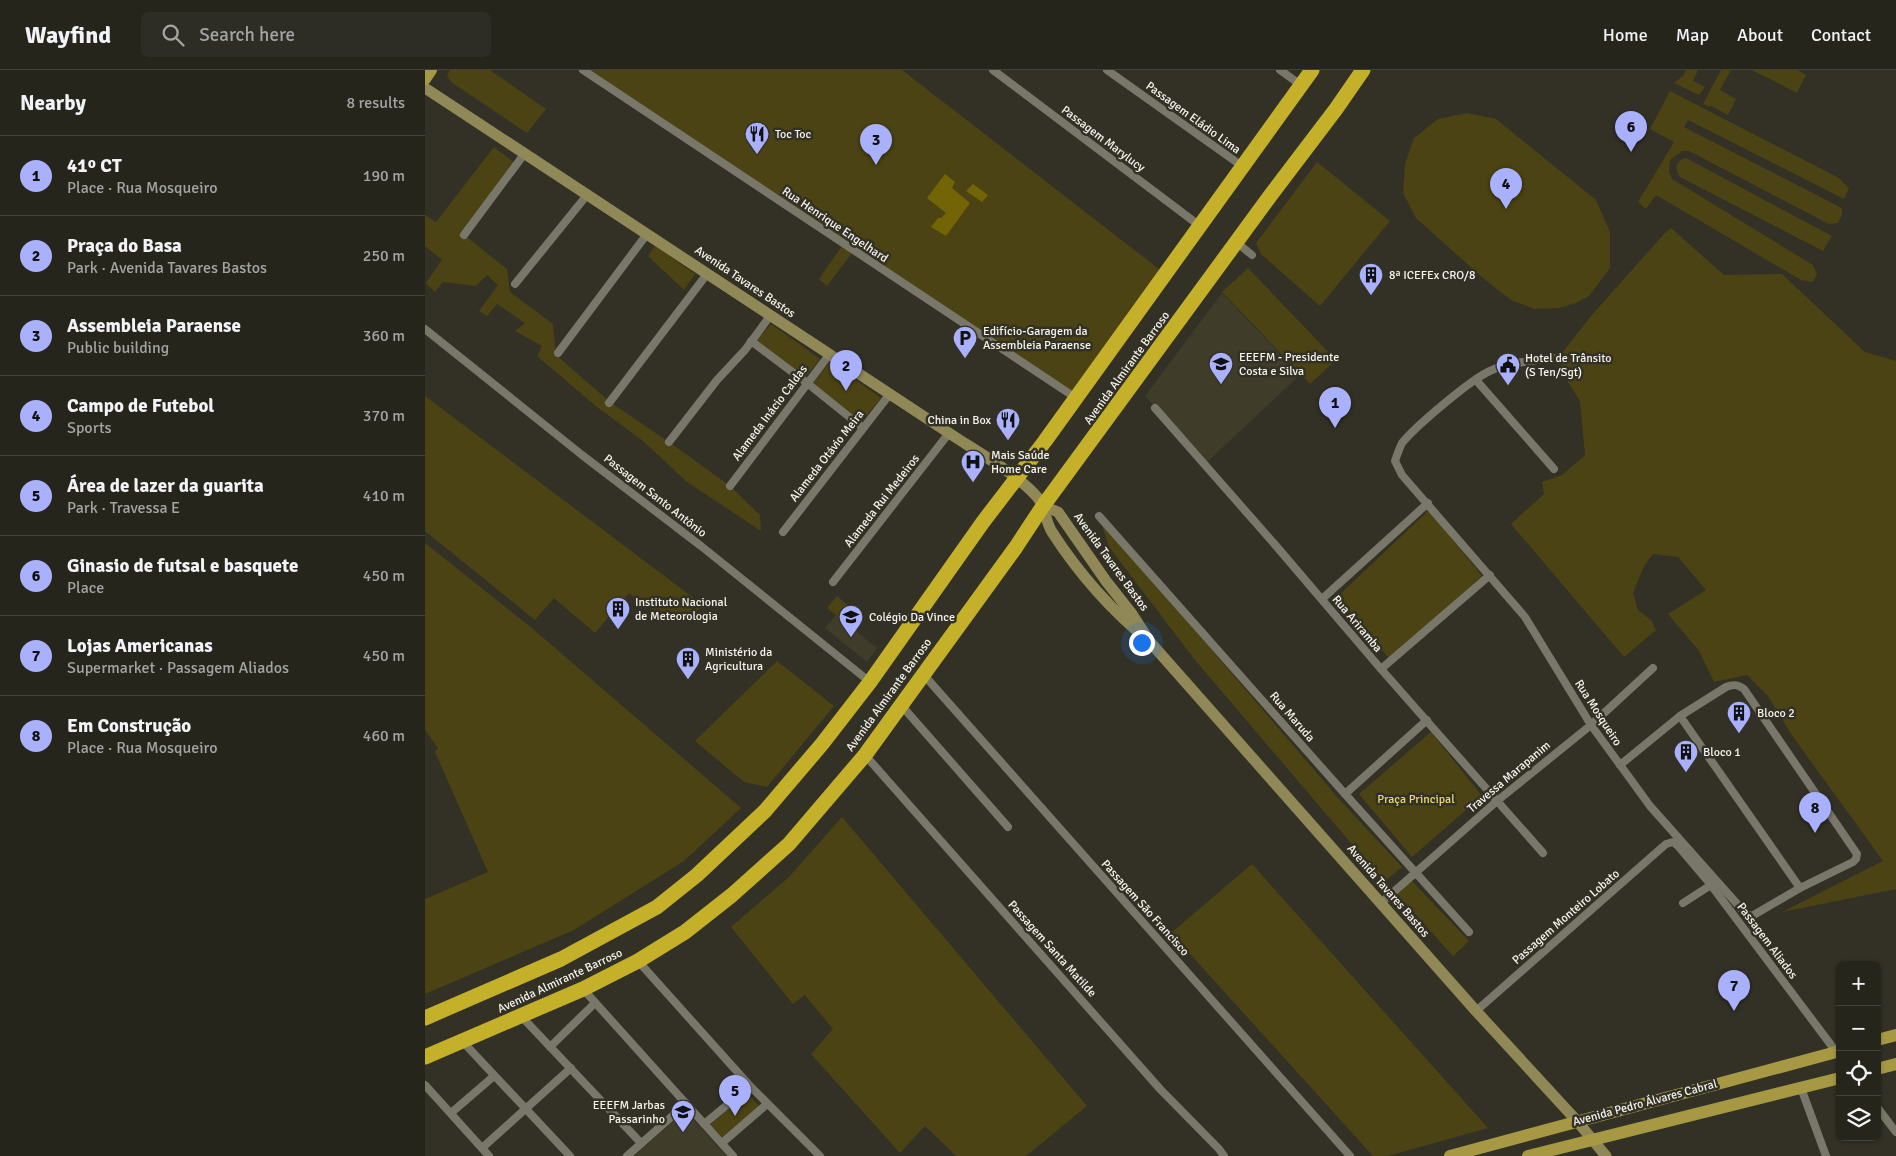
<!DOCTYPE html>
<html lang="en">
<head>
<meta charset="utf-8">
<style>
	body { margin:0; font-family:Signika,sans-serif; background:#2e2d25; color:#f1f3f6 }
	.controls { position:absolute; right:15px; bottom:15px; display:grid; overflow:hidden; border-radius:8px; box-shadow:0 1px 4px #0004 }
	.controls button { width:45px; height:45px; display:grid; place-items:center; padding:0; border:0; border-bottom:1px solid #42423b; background:#26251c; color:#f1f3f6; font:25px sans-serif }
	.you { position:absolute; left:716px; top:572px; width:18px; height:18px; margin:-12px; border:4px solid #fff; border-radius:50%; background:#1a73e8; box-shadow:0 0 0 8px #1a73e833 }
	.badge { display:grid; place-items:center; width:32px; height:32px; border-radius:50%; background:#a9b0fc; color:#111; font-size:16px; font-weight:700 }
	.pin { position:absolute; translate:-50% -41px; filter:drop-shadow(0 1px 2px #0008) }
	.pin::after { content:''; position:absolute; top:26px; width:18px; height:15px; background:inherit; clip-path:polygon(0 0,100% 0,50% 100%) }
	.list { margin:0; padding:0; list-style:none }
	h2 { display:flex; justify-content:space-between; align-items:center; height:65px; margin:0; padding:0 20px; font-size:21px }
	h2 small { font-size:16px; font-weight:400; color:#a4a5a3 }
	.list li { display:grid; grid-template-columns:32px 1fr auto; gap:15px; align-items:center; box-sizing:border-box; height:80px; padding:0 20px; border-top:1px solid #42423b }
	.list b { display:block; font-size:19px; white-space:nowrap }
	.list p { margin:0; font-size:16px; white-space:nowrap; color:#a4a5a3 }
	.list em { font-size:16px; font-style:normal; color:#a4a5a3 }
	.icon { flex:none; width:28px; height:28px; fill:none; stroke:currentColor; stroke-width:2; stroke-linecap:round; stroke-linejoin:round }
	.map { position:relative; flex:none; width:1471px; height:1086px; overflow:hidden }
	header { display:flex; align-items:center; gap:30px; box-sizing:border-box; height:70px; padding:0 25px; background:#26251c; border-bottom:1px solid #42423b }
	header strong { font-size:24px }
	nav { display:flex; gap:28px; margin-inline-start:auto; font-size:18px }
	.search { width:350px; height:45px; background:#2e2d25; display:flex; align-items:center; gap:12px; box-sizing:border-box; padding:0 18px; border-radius:8px; color:#a4a5a3; font-size:19px }
	main { display:flex }
	aside { flex:1; background:#26251c }
	.map>svg:first-child { display:block }
	.built { fill:#3f3c2a }
	.green { fill:#4b4313 }
	.water { fill:#736505 }
	.lines { fill:none; stroke-linecap:round; stroke-linejoin:round }
	.street { stroke:#79776a; stroke-width:8 }
	.secondary { stroke:#908856; stroke-width:11 }
	.primary { stroke:#a79943; stroke-width:12 }
	.highway { stroke:#c5b029; stroke-width:15 }
	.labels { text-anchor:middle; dominant-baseline:central; stroke-width:5; stroke-linejoin:round; paint-order:stroke }
	.street-label { font-size:12px; fill:#f5f4ed; stroke:#333125 }
	.poi-label { font-size:12px; fill:#f5f4ed; stroke:#333125; text-anchor:start }
	.park-label { font-size:12px; fill:#eedb6c; stroke:#333125 }
</style>
</head>
<body>
<header>
<strong>Wayfind</strong>
<div class="search"><svg class="icon" aria-label="search" viewBox="0 0 24 24"><circle cx="10" cy="10" r="6"/><path d="M15 15l6 6"/></svg>Search here</div>
<nav><a>Home</a><a>Map</a><a>About</a><a>Contact</a></nav>
</header>
<main>
<aside>
<h2>Nearby<small>8 results</small></h2>
<ul class="list">
<li><span class="badge">1</span><div><b>41º CT</b><p>Place · Rua Mosqueiro</p></div><em>190 m</em></li>
<li><span class="badge">2</span><div><b>Praça do Basa</b><p>Park · Avenida Tavares Bastos</p></div><em>250 m</em></li>
<li><span class="badge">3</span><div><b>Assembleia Paraense</b><p>Public building</p></div><em>360 m</em></li>
<li><span class="badge">4</span><div><b>Campo de Futebol</b><p>Sports</p></div><em>370 m</em></li>
<li><span class="badge">5</span><div><b>Área de lazer da guarita</b><p>Park · Travessa E</p></div><em>410 m</em></li>
<li><span class="badge">6</span><div><b>Ginasio de futsal e basquete</b><p>Place</p></div><em>450 m</em></li>
<li><span class="badge">7</span><div><b>Lojas Americanas</b><p>Supermarket · Passagem Aliados</p></div><em>450 m</em></li>
<li><span class="badge">8</span><div><b>Em Construção</b><p>Place · Rua Mosqueiro</p></div><em>460 m</em></li>
</ul>
</aside>
<div class="map">
<svg width="1471" height="1086" viewBox="0 0 1471 1086">
	<rect width="100%" height="100%" fill="#333125"/>
	<!-- built -->
	<g class="built">
		<path d="M 797,223 L 875,305 L 782,392 L 720,326 Z"/>
		<path d="M 411,545 L 452,578 L 442,592 L 400,558 Z"/>
		<path d="M 260,1041 L 302,1086 L 209,1086 Z"/>
	</g>
	<!-- green -->
	<g class="green">
		<path d="M 25,0 L 65,0 L 121,39 L 102,63 L 26,12 L 22,5 Z"/>
		<path d="M 157,0 L 477,0 L 743,206 L 652,328 Z"/>
		<path d="M 1261,0 L 1273,0 L 1268,11 L 1280,17 L 1274,25 L 1249,13 L 1258,6 Z"/>
		<path d="M 1296,0 L 1306,0 L 1295,20 L 1311,29 L 1303,45 L 1286,36 L 1285,37 L 1278,34 Z"/>
		<path d="M 1327,0 L 1372,0 L 1381,5 L 1372,23 Z"/>
		<path d="M 1245,21 L 1414,108 L 1424,118 L 1419,129 L 1263,50 L 1259,57 L 1413,136 L 1417,139 L 1417,145 L 1413,153 L 1404,154 L 1264,81 L 1257,81 L 1245,90 L 1244,101 L 1247,109 L 1388,195 L 1392,204 L 1388,212 L 1376,210 L 1231,125 L 1221,139 L 1213,132 L 1249,72 L 1225,59 Z"/>
		<path d="M 1042,43 L 1071,49 L 1171,130 L 1185,162 L 1185,198 L 1164,226 L 1151,233 L 1134,238 L 1110,239 L 1086,230 L 1058,208 L 991,148 L 978,123 L 980,94 L 989,68 L 1013,49 Z"/>
		<path d="M 69,77 L 91,94 L 39,165 L 82,199 L 85,222 L 128,254 L 131,285 L 185,332 L 244,372 L 305,416 L 335,445 L 336,461 L 262,412 L 218,371 L 172,337 L 112,286 L 117,276 L 90,261 L 100,253 L 72,234 L 62,246 L 54,241 L 73,215 L 62,205 L 51,216 L 18,212 L 10,222 L 1,213 L 17,190 L 0,176 L 0,145 L 11,152 Z"/>
		<path d="M 1261,88 L 1407,166 L 1398,181 L 1255,107 C 1249,98 1250,91 1261,88 Z"/>
		<path d="M 892,92 L 965,151 L 895,236 L 836,184 L 831,173 Z"/>
		<path d="M 1246,158 L 1299,205 L 1357,204 L 1440,282 L 1471,291 L 1471,819 L 1357,842 L 1458,791 L 1366,664 L 1343,626 L 1322,605 L 1289,612 L 1274,581 L 1243,544 L 1281,520 L 1253,487 L 1228,484 L 1219,496 L 1208,523 L 1213,540 L 1226,550 L 1231,560 L 1199,587 L 1086,454 L 1119,424 L 1117,412 L 1137,405 L 1160,385 L 1155,331 L 1139,306 L 1134,287 L 1166,246 L 1239,164 Z"/>
		<path d="M 230,176 L 270,204 L 259,220 L 223,186 Z"/>
		<path d="M 417,176 L 427,183 L 402,216 L 394,209 Z"/>
		<path d="M 823,198 L 911,290 L 885,314 L 797,222 Z"/>
		<path d="M 346,254 L 395,289 L 379,309 L 331,271 Z"/>
		<path d="M 405,292 L 456,328 L 436,352 L 387,315 Z"/>
		<path d="M 0,326 L 278,535 L 266,548 C 235,549 228,540 204,523 L 170,563 L 129,528 L 110,550 L 0,461 Z"/>
		<path d="M 1004,440 L 1057,506 L 964,588 L 911,528 Z"/>
		<path d="M 675,449 L 914,729 L 977,797 L 959,812 L 770,590 L 684,477 Z"/>
		<path d="M 0,473 L 108,559 L 316,738 L 259,791 L 149,860 L 0,924 L 0,829 L 63,802 L 10,682 L 13,678 L 0,660 Z"/>
		<path d="M 412,526 L 433,544 L 425,556 L 402,538 Z"/>
		<path d="M 352,591 L 409,636 L 342,717 L 319,712 L 270,671 Z"/>
		<path d="M 1006,662 L 1057,726 L 987,787 L 934,724 Z"/>
		<path d="M 417,747 L 662,1036 L 601,1086 L 531,1086 L 500,1056 L 475,1083 L 386,984 L 408,959 L 380,925 L 368,934 L 306,857 L 364,807 Z"/>
		<path d="M 827,794 L 1063,1058 L 963,1086 L 948,1086 L 746,863 Z"/>
		<path d="M 987,811 L 1044,871 L 1028,886 L 972,824 Z"/>
		<path d="M 322,1023 L 334,1036 L 298,1068 L 285,1055 Z"/>
	</g>
	<!-- water -->
	<g class="water">
		<path d="M 520,104 L 530,112 L 527,118 L 545,133 L 521,166 L 506,157 L 513,148 L 516,148 L 521,143 L 502,128 Z"/>
		<path d="M 548,114 L 563,125 L 557,132 L 541,121 Z"/>
	</g>
	<g class="lines">
		<!-- street -->
		<g class="street">
			<path d="M 158,0 L 651,328"/>
			<path d="M 568,0 L 775,156"/>
			<path d="M 682,0 L 817,96"/>
			<path d="M 855,0 L 876,15"/>
			<path d="M 39,165 L 100,83"/>
			<path d="M 811,172 L 827,185"/>
			<path d="M 90,214 L 162,125"/>
			<path d="M 0,259 L 157,385 L 276,476 L 445,612"/>
			<path d="M 326,271 L 382,313 L 438,358"/>
			<path d="M 133,283 L 222,164"/>
			<path d="M 1128,288 C 1109,291 1085,292 1067,300 C 1047,308 991,356 977,373 C 974,379 972,385 970,391 L 977,405 L 1100,547 L 1166,655 L 1225,736 L 1321,844 L 1327,846 L 1375,818 L 1255,646"/>
			<path d="M 1051,310 L 1129,399"/>
			<path d="M 184,333 L 282,204"/>
			<path d="M 730,338 L 852,477 L 956,599 L 1118,783"/>
			<path d="M 244,372 L 292,310 L 320,280 L 345,246"/>
			<path d="M 305,416 L 404,285"/>
			<path d="M 674,446 L 920,724 L 1044,862"/>
			<path d="M 358,462 L 464,325"/>
			<path d="M 408,512 L 524,363"/>
			<path d="M 897,529 L 1003,433"/>
			<path d="M 956,599 L 1065,505"/>
			<path d="M 498,604 L 925,1086"/>
			<path d="M 476,635 L 583,757"/>
			<path d="M 440,685 L 735,1019 L 794,1079 L 799,1086"/>
			<path d="M 1195,695 L 1255,646 L 1301,617 C 1308,614 1313,614 1319,619 L 1432,784 L 1431,789 L 1428,792 L 1375,818"/>
			<path d="M 920,724 L 1002,650"/>
			<path d="M 956,833 L 1072,731 L 1166,655 L 1228,598"/>
			<path d="M 1258,833 L 1286,815"/>
			<path d="M 213,891 L 325,1016 L 395,1086"/>
			<path d="M 158,919 L 308,1086"/>
			<path d="M 1051,941 L 1241,774 L 1248,772 L 1253,776 L 1286,815 L 1412,983"/>
			<path d="M 96,946 L 216,1073"/>
			<path d="M 38,972 L 145,1086"/>
			<path d="M 125,977 L 170,933"/>
			<path d="M 0,1015 L 64,1086"/>
			<path d="M 1376,1018 L 1401,1086"/>
			<path d="M 1452,1037 L 1471,1062"/>
			<path d="M 26,1043 L 69,1006"/>
			<path d="M 279,1054 L 325,1016"/>
			<path d="M 297,1073 L 342,1034"/>
			<path d="M 57,1078 L 146,998"/>
			<path d="M 202,1086 L 261,1034"/>
		</g>
		<!-- secondary -->
		<g class="secondary">
			<path d="M 0,18 L 524,363 C 549,380 594,405 613,428 C 621,438 620,451 627,462 C 654,504 687,541 725,572"/>
			<path d="M 618,436 L 633,442 L 681,511 L 707,544 L 725,572 L 1051,941 L 1152,1051 L 1181,1086"/>
		</g>
		<!-- primary -->
		<g class="primary">
			<path d="M 0,9 L 6,0"/>
			<path d="M 1452,970 L 1471,965"/>
			<path d="M 1452,999 L 1471,994"/>
			<path d="M 1025,1086 L 1415,981"/>
			<path d="M 1103,1086 L 1415,1008"/>
		</g>
		<!-- highway -->
		<g class="highway">
			<path d="M 0,948 L 136,889 L 232,837 L 272,805 L 340,741 L 397,674 L 445,612 L 558,452 L 620,371 L 887,0"/>
			<path d="M 0,987 L 158,919 L 213,891 L 260,862 L 307,825 L 364,774 L 440,685 L 591,477 L 618,436 L 845,126 L 911,39 L 938,0"/>
		</g>
	</g>
	<!-- icons -->
	<defs>
		<symbol id="restaurant-pin" viewBox="-11 -11 22 30"><path d="M0 17L-7.5 6A9.5 9.5 0 1 1 7.5 6Z" fill="#a9b0fc" stroke="#333125"/><path d="M-5-6h1v4h1v-4h1v4h1v-4h1v5L-1.5 .5V6h-2V.5L-5-1ZM5-6V6H3V1.5H1.5Q1.5-4 5-6Z" fill="#111"/></symbol>
		<symbol id="building-pin" viewBox="-11 -11 22 30"><path d="M0 17L-7.5 6A9.5 9.5 0 1 1 7.5 6Z" fill="#a9b0fc" stroke="#333125"/><path d="M-4-6H4V6H1V3H-1V6H-4ZM-2.5-4.3h1.7v1.8h-1.7ZM.8-4.3h1.7v1.8H.8ZM-2.5-1h1.7V.8h-1.7ZM.8-1h1.7V.8H.8Z" fill="#111"/></symbol>
		<symbol id="parking-pin" viewBox="-11 -11 22 30"><path d="M0 17L-7.5 6A9.5 9.5 0 1 1 7.5 6Z" fill="#a9b0fc" stroke="#333125"/><path d="M-3.5-5.5H1a3.5 3.5 0 0 1 0 7H-1V5.5H-3.5ZM-1-3.4V-.6H.8a1.4 1.4 0 0 0 0-2.8Z" fill="#111"/></symbol>
		<symbol id="school-pin" viewBox="-11 -11 22 30"><path d="M0 17L-7.5 6A9.5 9.5 0 1 1 7.5 6Z" fill="#a9b0fc" stroke="#333125"/><path d="M0-5L7-2L0 1L-7-2ZM-4 1L0 2.5L4 1V4Q0 6-4 4Z" fill="#111"/></symbol>
		<symbol id="civic-pin" viewBox="-11 -11 22 30"><path d="M0 17L-7.5 6A9.5 9.5 0 1 1 7.5 6Z" fill="#a9b0fc" stroke="#333125"/><path d="M-.6-6.5H3V-4.5H.6V-3L4-1V1h2V6H-6V1h2V-1L-.6-3ZM-1.2 2.5V6h2.4V2.5Z" fill="#111"/></symbol>
		<symbol id="hospital-pin" viewBox="-11 -11 22 30"><path d="M0 17L-7.5 6A9.5 9.5 0 1 1 7.5 6Z" fill="#a9b0fc" stroke="#333125"/><path d="M-5-5h3v3.5h4V-5h3V5h-3V1.5h-4V5h-3Z" fill="#111"/></symbol>
	</defs>
	<g fill-rule="evenodd">
		<use href="#restaurant-pin" x="318" y="50" width="28" height="38"/>
		<use href="#building-pin" x="932" y="191" width="28" height="38"/>
		<use href="#parking-pin" x="526" y="254" width="28" height="38"/>
		<use href="#school-pin" x="782" y="280" width="28" height="38"/>
		<use href="#civic-pin" x="1069" y="281" width="28" height="38"/>
		<use href="#restaurant-pin" x="569" y="336" width="28" height="38"/>
		<use href="#hospital-pin" x="534" y="378" width="28" height="38"/>
		<use href="#building-pin" x="179" y="525" width="28" height="38"/>
		<use href="#school-pin" x="412" y="533" width="28" height="38"/>
		<use href="#building-pin" x="249" y="575" width="28" height="38"/>
		<use href="#building-pin" x="1300" y="629" width="28" height="38"/>
		<use href="#building-pin" x="1247" y="668" width="28" height="38"/>
		<use href="#school-pin" x="244" y="1028" width="28" height="38"/>
	</g>
	<g class="labels">
		<!-- street labels -->
		<g class="street-label">
			<text transform="translate(768 48) rotate(36)">Passagem Eládio Lima</text>
			<text transform="translate(678 69) rotate(37)">Passagem Marylucy</text>
			<text transform="translate(410 155) rotate(34)">Rua Henrique Engelhard</text>
			<text transform="translate(320 212) rotate(34)">Avenida Tavares Bastos</text>
			<text transform="translate(702 298) rotate(-54)">Avenida Almirante Barroso</text>
			<text transform="translate(345 343) rotate(-53)">Alameda Inácio Caldas</text>
			<text transform="translate(402 386) rotate(-52)">Alameda Otávio Meira</text>
			<text transform="translate(230 426) rotate(38)">Passagem Santo Antônio</text>
			<text transform="translate(457 431) rotate(-52)">Alameda Rui Medeiros</text>
			<text transform="translate(686 492) rotate(54)">Avenida Tavares Bastos</text>
			<text transform="translate(932 554) rotate(50)">Rua Ariramba</text>
			<text transform="translate(464 625) rotate(-54)">Avenida Almirante Barroso</text>
			<text transform="translate(1173 643) rotate(57)">Rua Mosqueiro</text>
			<text transform="translate(867 647) rotate(49)">Rua Maruda</text>
			<text transform="translate(1084 707) rotate(-40)">Travessa Marapanim</text>
			<text transform="translate(963 821) rotate(49)">Avenida Tavares Bastos</text>
			<text transform="translate(720 838) rotate(48)">Passagem São Francisco</text>
			<text transform="translate(1141 847) rotate(-41)">Passagem Monteiro Lobato</text>
			<text transform="translate(1342 871) rotate(53)">Passagem Aliados</text>
			<text transform="translate(627 879) rotate(48)">Passagem Santa Matilde</text>
			<text transform="translate(135 911) rotate(-25)">Avenida Almirante Barroso</text>
			<text transform="translate(1220 1033) rotate(-15)">Avenida Pedro Álvares Cabral</text>
		</g>
		<!-- poi labels -->
		<g class="poi-label">
			<text x="350" y="64">Toc Toc</text>
			<text x="964" y="205">8ª ICEFEx CRO/8</text>
			<text x="558" y="261">Edifício-Garagem da<tspan x="558" dy="14">Assembleia Paraense</tspan></text>
			<text x="814" y="287">EEEFM - Presidente<tspan x="814" dy="14">Costa e Silva</tspan></text>
			<text x="1100" y="288">Hotel de Trânsito<tspan x="1100" dy="14">(S Ten/Sgt)</tspan></text>
			<text x="566" y="350" text-anchor="end">China in Box</text>
			<text x="566" y="385">Mais Saúde<tspan x="566" dy="14">Home Care</tspan></text>
			<text x="210" y="532">Instituto Nacional<tspan x="210" dy="14">de Meteorologia</tspan></text>
			<text x="444" y="547">Colégio Da Vince</text>
			<text x="280" y="582">Ministério da<tspan x="280" dy="14">Agricultura</tspan></text>
			<text x="1332" y="643">Bloco 2</text>
			<text x="1278" y="682">Bloco 1</text>
			<text x="240" y="1035" text-anchor="end">EEEFM Jarbas<tspan x="240" dy="14">Passarinho</tspan></text>
		</g>
		<!-- park labels -->
		<g class="park-label">
			<text x="991" y="729">Praça Principal</text>
		</g>
	</g>
</svg>
<div class="controls">
<button>+</button>
<button>−</button>
<button><svg class="icon" aria-label="locate" viewBox="0 0 24 24"><circle cx="12" cy="12" r="6"/><path d="M12 2v4M12 18v4M2 12h4M18 12h4"/></svg></button>
<button><svg class="icon" aria-label="layers" viewBox="0 0 24 24"><path d="M12 4l9 5-9 5-9-5zM3 14l9 5 9-5"/></svg></button>
</div>
<div class="you"></div>
<div class="pin badge" style="left:910px;top:358px">1</div>
<div class="pin badge" style="left:421px;top:321px">2</div>
<div class="pin badge" style="left:451px;top:95px">3</div>
<div class="pin badge" style="left:1081px;top:139px">4</div>
<div class="pin badge" style="left:310px;top:1046px">5</div>
<div class="pin badge" style="left:1206px;top:82px">6</div>
<div class="pin badge" style="left:1309px;top:941px">7</div>
<div class="pin badge" style="left:1390px;top:763px">8</div>
</div>
</main>
</body>
</html>
